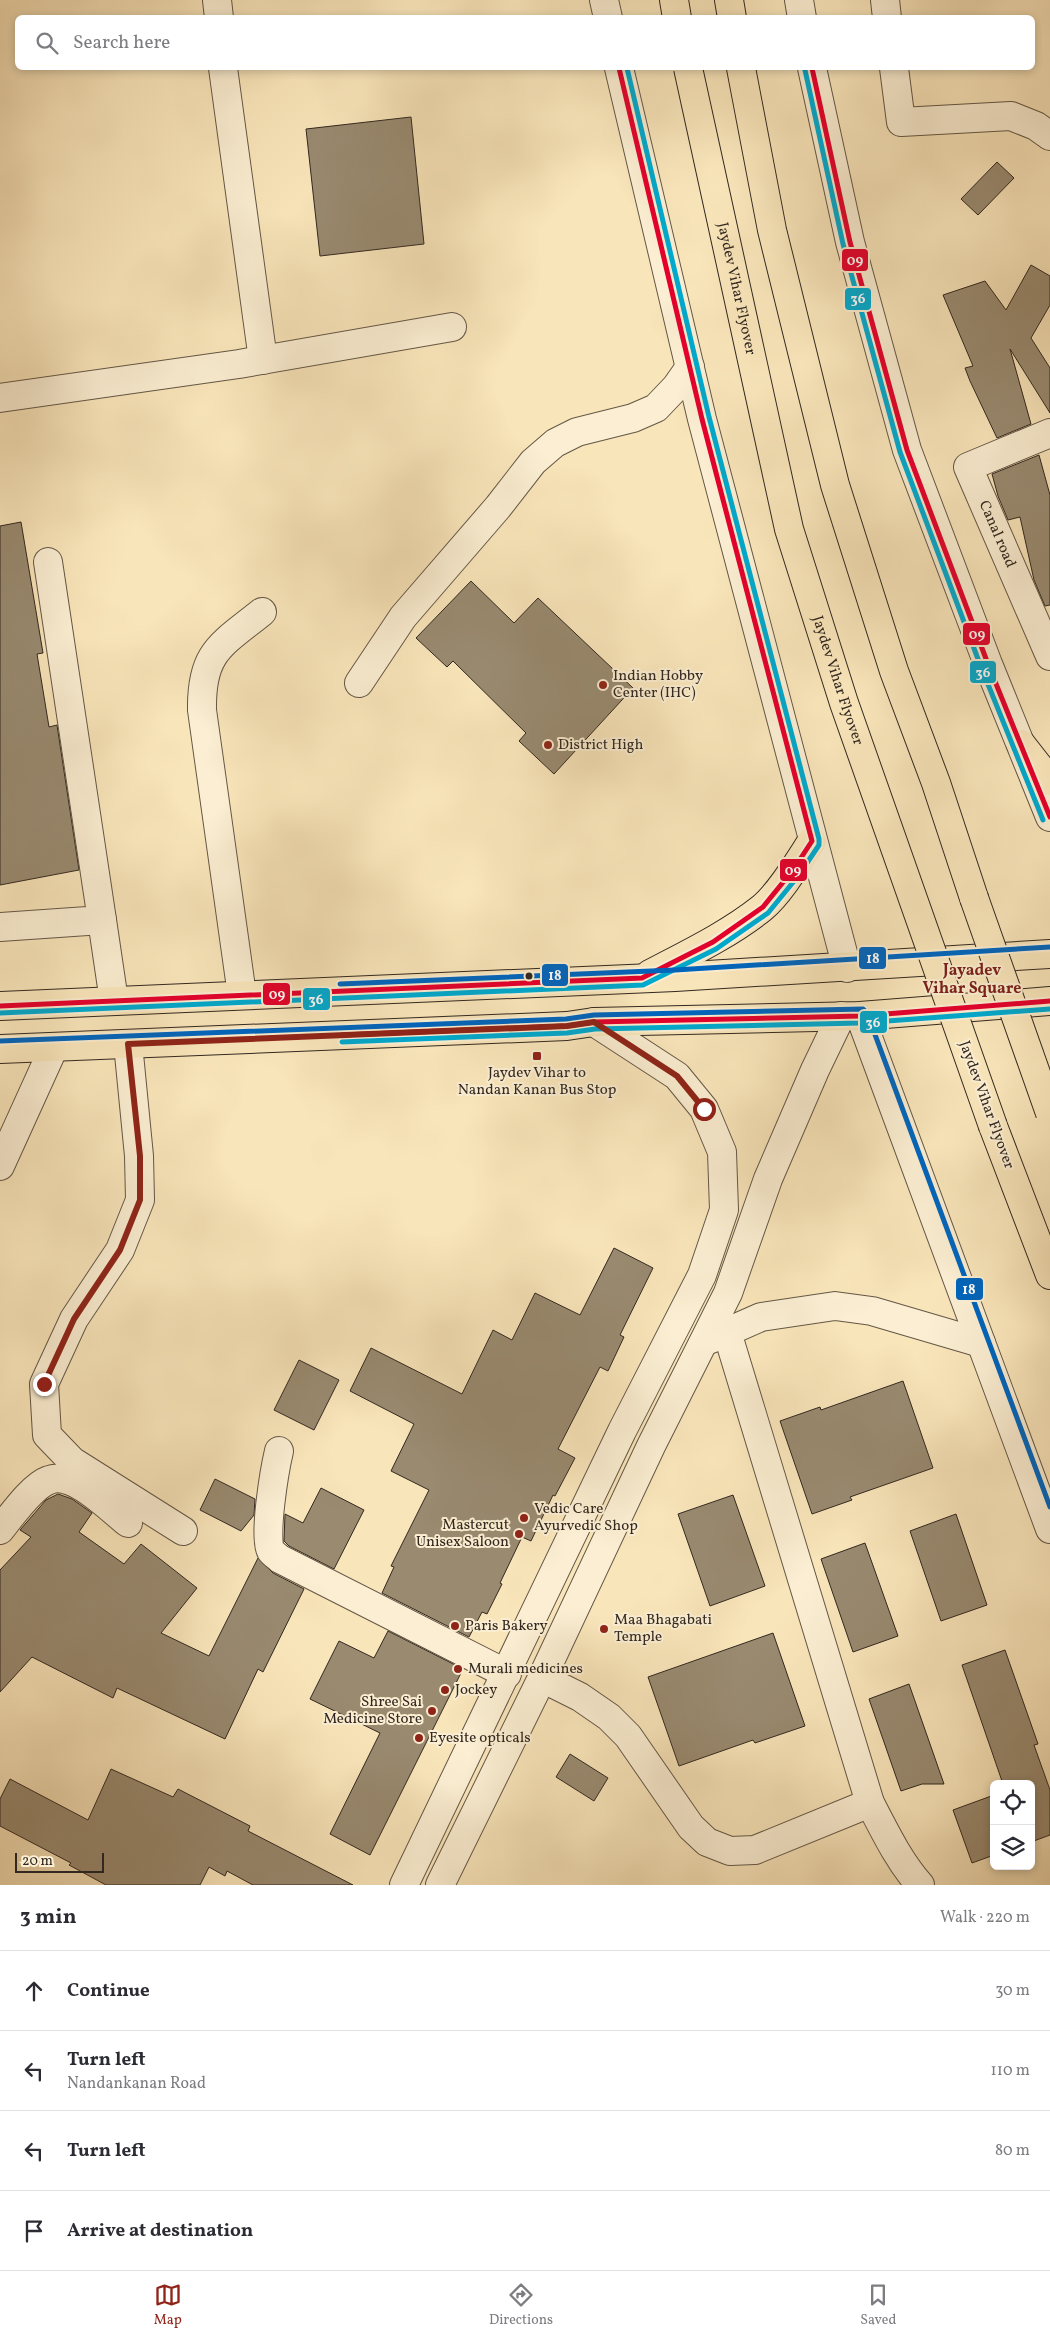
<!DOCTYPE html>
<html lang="en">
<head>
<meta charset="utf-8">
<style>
	body { margin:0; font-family:Vollkorn,serif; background:#f2f2f3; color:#2b2b33 }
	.controls { position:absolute; right:15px; bottom:15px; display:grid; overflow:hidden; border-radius:8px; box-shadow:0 2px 8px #0003 }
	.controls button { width:45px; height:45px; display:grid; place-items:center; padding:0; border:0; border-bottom:1px solid #e1e1e2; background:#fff; color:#2b2b33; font:25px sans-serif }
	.scale { position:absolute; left:15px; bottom:12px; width:89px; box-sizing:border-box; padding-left:5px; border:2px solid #322820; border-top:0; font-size:14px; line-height:18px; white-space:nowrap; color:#322820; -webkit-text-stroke:4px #fbeed2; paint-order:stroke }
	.stop { position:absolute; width:15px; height:15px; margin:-11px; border:4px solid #8f2418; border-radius:50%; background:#fff }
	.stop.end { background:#8f2418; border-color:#fff; box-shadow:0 1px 5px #0008 }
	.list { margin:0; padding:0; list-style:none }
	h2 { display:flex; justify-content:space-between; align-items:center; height:65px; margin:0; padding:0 20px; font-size:21px }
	h2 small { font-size:16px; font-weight:400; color:#7c7c81 }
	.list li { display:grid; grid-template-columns:32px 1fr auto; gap:15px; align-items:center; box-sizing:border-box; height:80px; padding:0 20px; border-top:1px solid #e1e1e2 }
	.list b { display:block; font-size:19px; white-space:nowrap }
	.list p { margin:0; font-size:16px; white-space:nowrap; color:#7c7c81 }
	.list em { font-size:16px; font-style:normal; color:#7c7c81 }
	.icon { flex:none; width:28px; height:28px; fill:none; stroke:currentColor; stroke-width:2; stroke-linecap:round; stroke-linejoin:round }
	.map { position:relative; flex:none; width:1050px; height:1885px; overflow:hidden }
	.search { position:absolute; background:#fff; box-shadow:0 2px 8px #0003; left:15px; right:15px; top:15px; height:55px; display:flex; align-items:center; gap:12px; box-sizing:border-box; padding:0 18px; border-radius:8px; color:#7c7c81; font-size:19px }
	.sheet { height:385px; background:#fff }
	nav { display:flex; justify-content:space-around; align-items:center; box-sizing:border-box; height:70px; border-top:1px solid #e1e1e2; background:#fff; font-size:14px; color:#7c7c81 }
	nav a { display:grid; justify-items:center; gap:2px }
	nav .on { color:#8f2418 }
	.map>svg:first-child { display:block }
	.building { fill:#998a70; stroke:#322820 }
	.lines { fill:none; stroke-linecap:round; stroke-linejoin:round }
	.minor-casing { stroke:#645746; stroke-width:30 }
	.major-casing { stroke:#322820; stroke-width:30 }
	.highway-casing { stroke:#322820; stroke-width:30 }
	.minor { stroke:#fbeed2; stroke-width:28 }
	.major { stroke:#f9e5ba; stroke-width:28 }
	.highway { stroke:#f9e5ba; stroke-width:28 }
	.highway-bridge-casing { stroke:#322820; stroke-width:30; stroke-linecap:butt }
	.highway-bridge { stroke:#f9e5ba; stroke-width:28 }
	.bus-1-casing { stroke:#fbeed2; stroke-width:9 }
	.bus-2-casing { stroke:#fbeed2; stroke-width:9 }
	.bus-3-casing { stroke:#fbeed2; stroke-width:9 }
	.bus-1 { stroke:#e4002b; stroke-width:5 }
	.bus-2 { stroke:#00a9ce; stroke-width:5 }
	.bus-3 { stroke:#0065bd; stroke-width:5 }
	.route { stroke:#8f2418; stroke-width:6 }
	.poi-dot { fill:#8f2418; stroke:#fbeed2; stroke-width:2 }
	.bus-dot { fill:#322820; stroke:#fbeed2; stroke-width:2 }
	.labels { text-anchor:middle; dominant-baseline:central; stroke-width:4; stroke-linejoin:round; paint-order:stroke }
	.street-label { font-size:15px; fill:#322820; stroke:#fbeed2 }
	.poi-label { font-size:15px; fill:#322820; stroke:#fbeed2; text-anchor:start }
	.neighbourhood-label { font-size:16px; font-weight:bold; fill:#7a1f14; stroke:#fbeed2 }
	.line-badge { stroke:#fbeed2; stroke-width:2 }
	.badge-label { font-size:14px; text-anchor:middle; font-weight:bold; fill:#fff }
</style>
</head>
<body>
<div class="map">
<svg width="1050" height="1885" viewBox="0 0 1050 1885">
	<rect width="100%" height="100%" fill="#f9e5ba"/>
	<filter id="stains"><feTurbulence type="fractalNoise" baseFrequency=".004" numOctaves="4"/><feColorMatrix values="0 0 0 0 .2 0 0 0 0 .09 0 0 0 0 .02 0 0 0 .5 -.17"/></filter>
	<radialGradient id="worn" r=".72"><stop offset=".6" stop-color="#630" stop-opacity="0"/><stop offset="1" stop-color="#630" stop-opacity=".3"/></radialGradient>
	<!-- building -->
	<g class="building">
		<path d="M 411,117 L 424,244 L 320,256 L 306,129 Z"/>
		<path d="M 997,162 L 1014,178 L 978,215 L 961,199 Z"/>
		<path d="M 1031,265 L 1050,276 L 1050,305 L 1031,338 L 1050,368 L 1050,413 L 1010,349 L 1031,424 L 997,438 L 970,381 L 965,368 L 973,366 L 943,295 L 985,281 L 1006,310 Z"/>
		<path d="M 1039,455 L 1050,495 L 1050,605 L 1045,606 L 1034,580 L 1020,517 L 1008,520 L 998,496 L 992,474 Z"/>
		<path d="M 21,522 L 43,653 L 37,654 L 49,727 L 57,725 L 79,870 L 0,885 L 0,526 Z"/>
		<path d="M 471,581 L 514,623 L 538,598 L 633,688 L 554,774 L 519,741 L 526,733 L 453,661 L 447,667 L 416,638 Z"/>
		<path d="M 614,1248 L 653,1268 L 620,1335 L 624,1337 L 608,1371 L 600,1367 L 558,1449 L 575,1458 L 555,1496 L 553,1495 L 531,1541 L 522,1537 L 500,1583 L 502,1584 L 487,1614 L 482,1612 L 469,1637 L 382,1593 L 394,1567 L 391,1566 L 429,1490 L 391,1471 L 414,1424 L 350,1391 L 371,1348 L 462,1394 L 493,1330 L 512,1340 L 535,1293 L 580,1315 Z"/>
		<path d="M 299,1360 L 339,1380 L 314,1430 L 274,1410 Z"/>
		<path d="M 903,1381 L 933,1468 L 850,1497 L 852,1500 L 812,1514 L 780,1421 L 820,1407 L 821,1410 Z"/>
		<path d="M 215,1479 L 255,1499 L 254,1515 L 241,1531 L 200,1510 Z"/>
		<path d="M 321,1488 L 364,1510 L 334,1569 L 289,1546 L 284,1541 L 285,1514 L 303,1523 Z"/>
		<path d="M 58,1494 L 72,1499 L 92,1513 L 79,1532 L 124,1564 L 141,1544 L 197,1588 L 161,1633 L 209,1656 L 258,1558 L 273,1573 L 304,1589 L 263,1672 L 258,1669 L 225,1739 L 117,1688 L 113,1698 L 32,1657 L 0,1692 L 0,1570 L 31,1537 L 20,1530 L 46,1500 Z"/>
		<path d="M 733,1495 L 765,1586 L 710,1606 L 678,1514 Z"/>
		<path d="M 956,1514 L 987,1605 L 941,1621 L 910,1531 Z"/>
		<path d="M 865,1543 L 898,1636 L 853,1652 L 821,1559 Z"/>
		<path d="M 388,1631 L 463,1669 L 370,1855 L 330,1834 L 380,1733 L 310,1699 L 339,1641 L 374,1658 Z"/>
		<path d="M 773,1633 L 805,1726 L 755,1743 L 753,1740 L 679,1766 L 648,1677 Z"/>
		<path d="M 1005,1650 L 1038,1744 L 1034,1745 L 1050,1790 L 1050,1835 L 1031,1842 L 1031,1784 L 1003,1784 L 962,1665 Z"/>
		<path d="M 909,1684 L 944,1784 L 922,1784 L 901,1791 L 869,1699 Z"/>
		<path d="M 570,1754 L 608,1778 L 594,1801 L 556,1777 Z"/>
		<path d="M 111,1769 L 173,1797 L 178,1789 L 250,1826 L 248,1831 L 353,1885 L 253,1885 L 227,1871 L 225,1876 L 209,1867 L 200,1885 L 106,1885 L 69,1865 L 71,1863 L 0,1826 L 0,1799 L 10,1779 L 88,1820 Z"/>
		<path d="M 994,1795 L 994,1855 L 972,1863 L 953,1810 Z"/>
	</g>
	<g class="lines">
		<defs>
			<g id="minor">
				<path d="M 217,0 L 219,18"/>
				<path d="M 604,0 L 608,18"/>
				<path d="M 799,0 L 802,18"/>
				<path d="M 885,0 L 887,18"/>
				<path d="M 223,68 L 263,360"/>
				<path d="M 619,68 L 702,419 L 847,968"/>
				<path d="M 812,68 L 850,242 L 907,450 L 988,664 L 1050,817"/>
				<path d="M 894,68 L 901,122 L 1011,116 L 1036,126 L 1050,136"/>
				<path d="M 0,398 L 239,364 L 452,327"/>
				<path id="s1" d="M 1050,433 L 968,467 L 1050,656"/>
				<path d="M 359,683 L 403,617 L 498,507 L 533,462 L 555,443 L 577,432 L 633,418 L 656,408 L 676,387 L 690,367"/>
				<path d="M 102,920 L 114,1001"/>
				<path d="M 0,927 L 102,920 L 48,562"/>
				<path d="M 242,995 L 202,710 C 201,652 221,645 262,612"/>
				<path d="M 860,1016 L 1050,1529"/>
				<path d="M 128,1044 L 139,1156 L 140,1200 L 120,1250 L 74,1319 L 44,1384 L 47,1435 L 72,1461 L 183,1531"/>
				<path d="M 0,1166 L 54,1047"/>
				<path d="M 727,1332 L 870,1803 C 885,1832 899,1861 920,1885"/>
				<path d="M 711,1339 L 761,1317 L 835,1306 L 872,1311 L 981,1343"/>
				<path d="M 279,1451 C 275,1468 263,1537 271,1551 C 273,1554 278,1557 280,1559 L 507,1674"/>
				<path d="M 0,1530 C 12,1515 32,1486 49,1480 C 73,1470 110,1509 128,1523"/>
				<path d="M 542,1678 L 580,1697 L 609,1717 L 628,1736 L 691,1827 L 707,1842 L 730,1851 L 755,1850 L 870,1803"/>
				<path d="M 404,1885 L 622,1431 L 702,1275 L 724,1210 L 722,1152 L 704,1109 L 677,1076 L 594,1022"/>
				<path d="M 440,1885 L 542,1678 L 651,1446 L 728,1293 L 768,1179 L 815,1070 L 841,1016"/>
			</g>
			<g id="major">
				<path d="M 1021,744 L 1050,781"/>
				<path d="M 650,974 C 688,954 728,935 762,908 C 780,893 799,861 812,841"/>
				<path d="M 0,1006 L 675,977 L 1050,954"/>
				<path d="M 0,1049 L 567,1026 L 594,1022 L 860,1016 L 1050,1001"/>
			</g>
			<g id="highway">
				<path d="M 674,0 L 677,18"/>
				<path d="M 729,0 L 732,18"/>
				<path d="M 741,68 L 772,230 L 835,485 L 894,671 L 936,783 L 974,898"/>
				<path d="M 993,1126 L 1050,1275"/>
			</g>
		</defs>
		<!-- minor casing -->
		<use href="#minor" class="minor-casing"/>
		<!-- major casing -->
		<use href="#major" class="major-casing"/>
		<!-- highway casing -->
		<use href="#highway" class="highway-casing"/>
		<!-- minor -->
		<use href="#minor" class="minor"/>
		<!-- major -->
		<use href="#major" class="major"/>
		<!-- highway -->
		<use href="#highway" class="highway"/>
		<defs>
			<g id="highway-bridge">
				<path id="s2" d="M 688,68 L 789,529 L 844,703 L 993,1126"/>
				<path d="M 974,898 L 1050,1113"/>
			</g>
		</defs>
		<!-- highway-bridge casing -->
		<use href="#highway-bridge" class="highway-bridge-casing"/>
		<!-- highway-bridge -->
		<use href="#highway-bridge" class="highway-bridge"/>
		<defs>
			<g id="bus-1">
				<path d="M 812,68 L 850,242 L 907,450 L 988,664 L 1050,817"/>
				<path d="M 0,1006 L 642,978 L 713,942 L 763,907 L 793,870 L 812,841 L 702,419 L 619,68"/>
				<path d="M 342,1035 L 567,1026 L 594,1022 L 860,1016 L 1050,1001"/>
			</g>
			<g id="bus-2">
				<path d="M 805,70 L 843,244 L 900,452 L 981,667 L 1043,820"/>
				<path d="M 0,1013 L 643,985 L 716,949 L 768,913 L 799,875 L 819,845 L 819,839 L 709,417 L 627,68"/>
				<path d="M 342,1042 L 567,1033 L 595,1029 L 860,1023 L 1050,1009"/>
			</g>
			<g id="bus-3">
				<path d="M 340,984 L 675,970 L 1050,947"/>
				<path d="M 0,1041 L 566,1019 L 594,1015 L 863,1009 L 867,1013 L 1050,1507"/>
			</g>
		</defs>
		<!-- bus-1 casing -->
		<use href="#bus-1" class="bus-1-casing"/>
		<!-- bus-2 casing -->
		<use href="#bus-2" class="bus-2-casing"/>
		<!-- bus-3 casing -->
		<use href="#bus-3" class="bus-3-casing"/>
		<!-- bus-1 -->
		<use href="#bus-1" class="bus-1"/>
		<!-- bus-2 -->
		<use href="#bus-2" class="bus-2"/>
		<!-- bus-3 -->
		<use href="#bus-3" class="bus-3"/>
	</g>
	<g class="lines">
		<!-- route -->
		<path class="route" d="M 44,1384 L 74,1319 L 120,1250 L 140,1200 L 140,1156 L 128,1044 L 567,1026 L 594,1022 L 677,1076 L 704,1109"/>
	</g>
	<!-- markers -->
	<g class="poi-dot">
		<circle cx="603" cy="685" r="5"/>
		<circle cx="548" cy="745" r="5"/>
		<rect x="532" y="1051" width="10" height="10" rx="2.5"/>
		<circle cx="524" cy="1518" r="5"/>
		<circle cx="519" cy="1534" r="5"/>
		<circle cx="455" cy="1626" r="5"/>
		<circle cx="604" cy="1629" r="5"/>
		<circle cx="458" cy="1669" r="5"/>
		<circle cx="445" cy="1690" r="5"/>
		<circle cx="432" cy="1711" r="5"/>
		<circle cx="419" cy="1738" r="5"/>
	</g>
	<circle class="bus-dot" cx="529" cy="976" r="4.5"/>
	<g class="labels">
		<!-- street labels -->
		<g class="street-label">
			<text stroke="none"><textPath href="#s2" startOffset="226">Jaydev Vihar Flyover</textPath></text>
			<text stroke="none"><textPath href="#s1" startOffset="162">Canal road</textPath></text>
			<text stroke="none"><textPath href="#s2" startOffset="631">Jaydev Vihar Flyover</textPath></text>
			<text transform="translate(986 1105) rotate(70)">Jaydev Vihar Flyover</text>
		</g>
		<!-- poi labels -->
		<g class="poi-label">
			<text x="613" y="676">Indian Hobby<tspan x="613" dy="17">Center (IHC)</tspan></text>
			<text x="558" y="745">District High</text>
			<text x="537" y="1073" text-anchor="middle">Jaydev Vihar to<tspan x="537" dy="17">Nandan Kanan Bus Stop</tspan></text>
			<text x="534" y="1509">Vedic Care<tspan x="534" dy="17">Ayurvedic Shop</tspan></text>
			<text x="509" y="1525" text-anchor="end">Mastercut<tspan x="509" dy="17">Unisex Saloon</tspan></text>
			<text x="614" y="1620">Maa Bhagabati<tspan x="614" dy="17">Temple</tspan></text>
			<text x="465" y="1626">Paris Bakery</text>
			<text x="468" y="1669">Murali medicines</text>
			<text x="455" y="1690">Jockey</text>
			<text x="422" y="1702" text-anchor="end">Shree Sai<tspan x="422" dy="17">Medicine Store</tspan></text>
			<text x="429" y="1738">Eyesite opticals</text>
		</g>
		<!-- neighbourhood labels -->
		<g class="neighbourhood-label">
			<text x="972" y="971">Jayadev<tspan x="972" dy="18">Vihar Square</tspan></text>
		</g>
	</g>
	<g class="line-badge">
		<rect x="841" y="248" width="28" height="24" rx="5" fill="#e4002b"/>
		<rect x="844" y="287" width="28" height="24" rx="5" fill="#00a9ce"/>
		<rect x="962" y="622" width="29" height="24" rx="5" fill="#e4002b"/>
		<rect x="969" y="660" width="28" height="24" rx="5" fill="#00a9ce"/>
		<rect x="779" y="858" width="29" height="24" rx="5" fill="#e4002b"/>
		<rect x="858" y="946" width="29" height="24" rx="5" fill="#0065bd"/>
		<rect x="541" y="963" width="28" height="24" rx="5" fill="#0065bd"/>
		<rect x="262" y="982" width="29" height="24" rx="5" fill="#e4002b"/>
		<rect x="302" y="987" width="29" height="24" rx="5" fill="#00a9ce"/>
		<rect x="859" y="1010" width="29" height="24" rx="5" fill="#00a9ce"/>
		<rect x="955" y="1277" width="29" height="24" rx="5" fill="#0065bd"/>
	</g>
	<g class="badge-label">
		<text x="855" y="265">09</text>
		<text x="858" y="303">36</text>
		<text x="977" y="639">09</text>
		<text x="983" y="677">36</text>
		<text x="793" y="875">09</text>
		<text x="873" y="963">18</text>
		<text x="555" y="980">18</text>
		<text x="277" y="999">09</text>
		<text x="316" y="1004">36</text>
		<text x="873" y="1027">36</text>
		<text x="969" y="1294">18</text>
	</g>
	<rect width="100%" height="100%" filter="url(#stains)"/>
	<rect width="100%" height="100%" fill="url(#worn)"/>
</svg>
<div class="controls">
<button><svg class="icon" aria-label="locate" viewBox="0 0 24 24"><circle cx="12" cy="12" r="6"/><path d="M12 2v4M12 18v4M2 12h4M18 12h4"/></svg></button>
<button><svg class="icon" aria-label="layers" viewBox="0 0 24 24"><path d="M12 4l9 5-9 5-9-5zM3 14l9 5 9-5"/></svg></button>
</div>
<div class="scale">20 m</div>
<div class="stop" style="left:704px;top:1109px"></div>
<div class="stop end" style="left:44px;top:1384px"></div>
<div class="search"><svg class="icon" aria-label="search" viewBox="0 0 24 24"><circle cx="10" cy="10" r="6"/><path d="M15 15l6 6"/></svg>Search here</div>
</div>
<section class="sheet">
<h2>3 min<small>Walk · 220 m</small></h2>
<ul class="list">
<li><svg class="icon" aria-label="ahead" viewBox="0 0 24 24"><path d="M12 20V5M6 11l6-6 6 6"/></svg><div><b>Continue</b></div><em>30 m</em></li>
<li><svg class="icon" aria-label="left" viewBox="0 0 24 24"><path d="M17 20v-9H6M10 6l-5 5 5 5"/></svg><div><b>Turn left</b><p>Nandankanan Road</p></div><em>110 m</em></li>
<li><svg class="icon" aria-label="left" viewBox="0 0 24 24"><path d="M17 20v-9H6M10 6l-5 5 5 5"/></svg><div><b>Turn left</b></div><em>80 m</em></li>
<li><svg class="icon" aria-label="arrive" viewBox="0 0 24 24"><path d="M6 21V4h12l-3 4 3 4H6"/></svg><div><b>Arrive at destination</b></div></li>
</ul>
</section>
<nav>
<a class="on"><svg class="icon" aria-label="map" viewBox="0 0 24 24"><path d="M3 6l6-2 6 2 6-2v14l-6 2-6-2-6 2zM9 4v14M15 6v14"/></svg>Map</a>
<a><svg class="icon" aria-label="directions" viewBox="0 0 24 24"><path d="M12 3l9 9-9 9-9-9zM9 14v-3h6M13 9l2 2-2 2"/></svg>Directions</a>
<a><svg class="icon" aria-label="saved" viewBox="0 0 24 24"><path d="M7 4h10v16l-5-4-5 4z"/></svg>Saved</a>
</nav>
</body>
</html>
